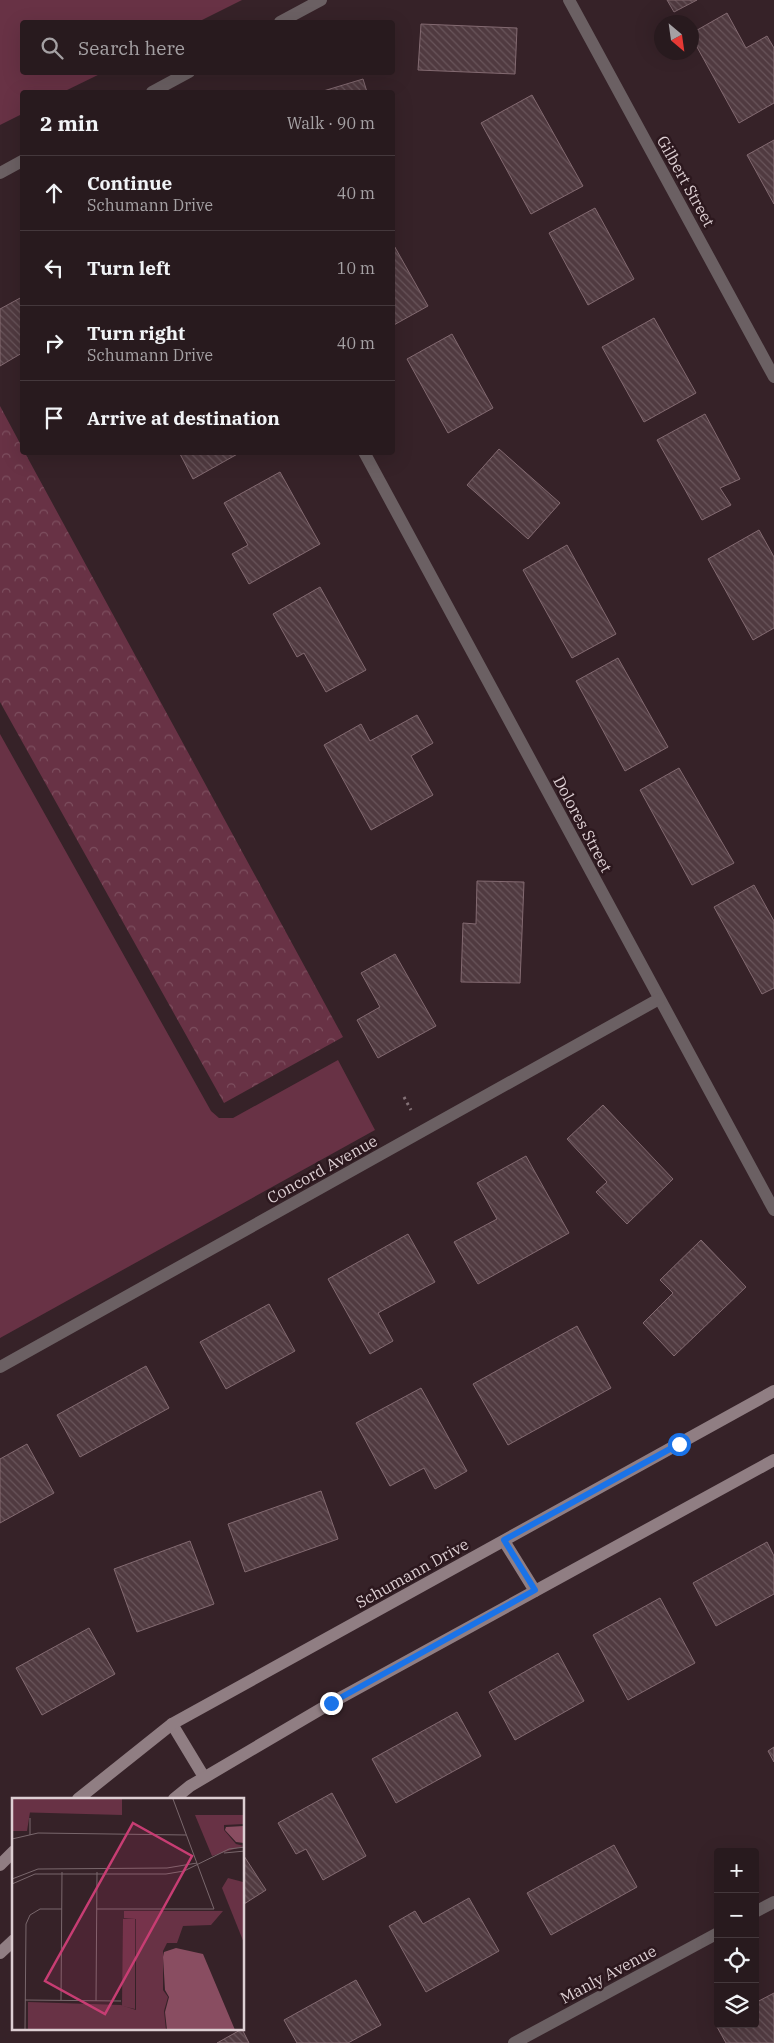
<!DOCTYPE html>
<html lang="en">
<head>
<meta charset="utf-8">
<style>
	body { margin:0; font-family:"IBM Plex Serif",serif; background:#302327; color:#f1f3f6 }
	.controls { position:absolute; right:15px; bottom:15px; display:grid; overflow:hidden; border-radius:5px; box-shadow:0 5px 20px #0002 }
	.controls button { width:45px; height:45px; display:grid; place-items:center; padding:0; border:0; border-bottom:1px solid #44383c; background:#281a1e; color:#f1f3f6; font:25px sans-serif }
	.compass { position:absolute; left:654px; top:15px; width:45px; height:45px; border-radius:50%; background:#281a1e; box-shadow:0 5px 20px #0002; rotate:151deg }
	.stop { position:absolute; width:15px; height:15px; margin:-11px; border:4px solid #1a73e8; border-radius:50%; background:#fff }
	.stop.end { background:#1a73e8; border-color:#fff; box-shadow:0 1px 5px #0008 }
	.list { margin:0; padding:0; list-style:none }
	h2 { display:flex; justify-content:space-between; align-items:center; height:65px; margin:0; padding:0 20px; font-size:21px }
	h2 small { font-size:16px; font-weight:400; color:#a5a1a4 }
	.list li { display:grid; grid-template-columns:32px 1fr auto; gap:15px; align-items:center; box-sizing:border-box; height:75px; padding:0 20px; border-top:1px solid #44383c }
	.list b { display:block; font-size:19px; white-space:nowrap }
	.list p { margin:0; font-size:16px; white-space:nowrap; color:#a5a1a4 }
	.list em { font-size:16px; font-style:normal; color:#a5a1a4 }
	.icon { flex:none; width:28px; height:28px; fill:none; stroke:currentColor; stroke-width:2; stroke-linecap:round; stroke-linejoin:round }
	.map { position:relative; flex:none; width:774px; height:2043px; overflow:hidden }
	.search { position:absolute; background:#281a1e; box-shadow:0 5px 20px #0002; left:20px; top:20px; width:375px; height:55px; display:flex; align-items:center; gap:12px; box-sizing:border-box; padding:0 18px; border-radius:5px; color:#a5a1a4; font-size:19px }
	.panel { position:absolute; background:#281a1e; box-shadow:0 5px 20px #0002; left:20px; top:90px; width:375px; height:365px; border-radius:5px }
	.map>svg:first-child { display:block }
	.green { fill:#683245 }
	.forest { fill:url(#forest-crowns) }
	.building { fill:url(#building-back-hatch); stroke:#836a71 }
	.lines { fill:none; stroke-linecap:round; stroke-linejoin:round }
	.path { stroke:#847277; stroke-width:3; stroke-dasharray:2.5 4; stroke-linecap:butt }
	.street { stroke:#6b6063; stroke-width:12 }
	.secondary { stroke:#907e83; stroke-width:12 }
	.route { stroke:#1a73e8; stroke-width:6 }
	.labels { text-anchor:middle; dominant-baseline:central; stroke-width:5; stroke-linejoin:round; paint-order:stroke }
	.street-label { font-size:16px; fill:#ddcfd3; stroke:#2c181e }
	.inset-road { fill:none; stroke:#79676c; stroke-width:1 }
	.view { fill:#c73d73; fill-opacity:0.15; stroke:#c73d73; stroke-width:2.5 }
	.inset-edge { fill:none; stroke:#ddcfd3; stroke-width:2.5 }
</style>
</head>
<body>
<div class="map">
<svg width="774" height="2043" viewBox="0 0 774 2043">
	<defs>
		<pattern id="forest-crowns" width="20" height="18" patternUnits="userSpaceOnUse" patternTransform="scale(1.25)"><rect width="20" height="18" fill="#683245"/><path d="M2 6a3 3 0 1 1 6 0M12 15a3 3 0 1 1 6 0" fill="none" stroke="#7d4f5f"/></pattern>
		<pattern id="building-back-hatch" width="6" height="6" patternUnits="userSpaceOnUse" patternTransform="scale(1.25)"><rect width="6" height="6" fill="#503a40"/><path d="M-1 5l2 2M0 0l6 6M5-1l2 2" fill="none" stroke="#69555b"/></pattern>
	</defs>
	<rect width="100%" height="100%" fill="#362228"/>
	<!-- green -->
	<g class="green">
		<path d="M 0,0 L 242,0 L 198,22 L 22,22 L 22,72 L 102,73 L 63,92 L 22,92 L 22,114 L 0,125 Z"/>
		<path d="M 0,734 L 211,1111 L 219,1118 L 233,1118 L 338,1060 L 375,1130 L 0,1338 Z"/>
	</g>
	<!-- forest -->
	<path class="forest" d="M 0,406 L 22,447 L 22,452 L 25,453 L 343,1037 L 224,1103 L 0,702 Z"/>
	<!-- building -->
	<g class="building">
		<path d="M 667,0 L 697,0 L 674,12 Z"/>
		<path d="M 727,13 L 746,48 L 767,36 L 774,48 L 774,103 L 739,123 L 692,38 L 692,33 Z"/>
		<path d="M 421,24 L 517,28 L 515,74 L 418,70 Z"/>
		<path d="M 363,79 L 367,92 L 320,92 Z"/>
		<path d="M 532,95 L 583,186 L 531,214 L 481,123 Z"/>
		<path d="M 774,140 L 774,204 L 747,155 Z"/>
		<path d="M 595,208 L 634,279 L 588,305 L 549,233 Z"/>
		<path d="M 392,242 L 428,306 L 392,326 Z"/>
		<path d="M 22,297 L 22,353 L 0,366 L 0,309 Z"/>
		<path d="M 654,318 L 696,393 L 644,422 L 602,347 Z"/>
		<path d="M 452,334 L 493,408 L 448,433 L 407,359 Z"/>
		<path d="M 705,414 L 740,479 L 720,488 L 731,505 L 702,520 L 657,440 Z"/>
		<path d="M 499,449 L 560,503 L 528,539 L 467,485 Z"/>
		<path d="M 179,452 L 241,452 L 193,479 Z"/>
		<path d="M 280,472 L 320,544 L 249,584 L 232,554 L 248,545 L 224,503 Z"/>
		<path d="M 759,530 L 774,557 L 774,628 L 753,640 L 708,559 Z"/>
		<path d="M 567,545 L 616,634 L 572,658 L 523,570 Z"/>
		<path d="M 320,587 L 366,670 L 326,692 L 304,653 L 297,657 L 273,614 Z"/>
		<path d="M 618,658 L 668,747 L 625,771 L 576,681 Z"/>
		<path d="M 417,715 L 433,743 L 411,756 L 433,795 L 371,830 L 324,745 L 361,724 L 370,741 Z"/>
		<path d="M 679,768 L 734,863 L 692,885 L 640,790 Z"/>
		<path d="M 477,881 L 524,882 L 520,983 L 461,982 L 463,923 L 476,924 Z"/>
		<path d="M 754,885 L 774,921 L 774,988 L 762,994 L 714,907 Z"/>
		<path d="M 395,954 L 436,1026 L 378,1058 L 357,1020 L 380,1007 L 361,973 Z"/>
		<path d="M 603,1105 L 673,1179 L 627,1224 L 596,1192 L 607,1182 L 567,1139 Z"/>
		<path d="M 526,1156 L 569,1233 L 478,1284 L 454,1242 L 497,1219 L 477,1183 Z"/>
		<path d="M 408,1234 L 435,1282 L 378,1313 L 393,1341 L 370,1354 L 328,1279 Z"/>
		<path d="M 701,1240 L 746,1287 L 674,1356 L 643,1323 L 673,1293 L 660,1280 Z"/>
		<path d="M 269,1304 L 295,1351 L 226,1389 L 200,1342 Z"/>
		<path d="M 577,1326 L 611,1388 L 508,1445 L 473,1384 Z"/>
		<path d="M 146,1366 L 169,1408 L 80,1457 L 57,1415 Z"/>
		<path d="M 421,1388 L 467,1471 L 435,1489 L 424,1468 L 390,1486 L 356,1423 Z"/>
		<path d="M 27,1444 L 54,1493 L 0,1523 L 0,1459 Z"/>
		<path d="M 321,1491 L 338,1539 L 245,1572 L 228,1524 Z"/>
		<path d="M 190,1541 L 214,1604 L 137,1632 L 114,1569 Z"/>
		<path d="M 767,1542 L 774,1556 L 774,1594 L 716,1626 L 693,1583 Z"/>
		<path d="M 660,1598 L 695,1663 L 628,1700 L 593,1635 Z"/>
		<path d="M 89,1628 L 115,1674 L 42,1715 L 16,1668 Z"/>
		<path d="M 558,1653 L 584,1701 L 515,1740 L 489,1692 Z"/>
		<path d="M 457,1712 L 481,1756 L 396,1803 L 372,1759 Z"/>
		<path d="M 774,1747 L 774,1762 L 768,1751 Z"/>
		<path d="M 332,1793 L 366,1856 L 323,1880 L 306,1849 L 296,1854 L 278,1823 Z"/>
		<path d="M 614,1845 L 637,1887 L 551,1935 L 527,1893 Z"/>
		<path d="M 244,1856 L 266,1890 L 244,1904 Z"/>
		<path d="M 469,1898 L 499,1951 L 426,1992 L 389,1926 L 415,1911 L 423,1924 Z"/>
		<path d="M 356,1980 L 381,2025 L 348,2043 L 297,2043 L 284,2020 Z"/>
		<path d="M 774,1993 L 774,2043 L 726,2043 L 716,2025 L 755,2024 L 755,2003 Z"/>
		<path d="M 242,2029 L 249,2043 L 217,2043 Z"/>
	</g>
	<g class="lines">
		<!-- path -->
		<path class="path" d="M 404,1097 L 411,1110"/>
		<!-- street -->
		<g class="street">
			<path d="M 569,0 L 774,377"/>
			<path d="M 280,22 L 321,0"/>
			<path d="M 152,92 L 189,72"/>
			<path d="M 0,173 L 22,161"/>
			<path d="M 364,452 L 774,1210"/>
			<path d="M 0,1367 L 659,999"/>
			<path d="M 755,1912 L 774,1902"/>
			<path d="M 514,2043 L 718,1933"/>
		</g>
		<!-- secondary -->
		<g class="secondary">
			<path d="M 504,1541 L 535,1591"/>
			<path d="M 172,1724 L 204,1777"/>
			<path d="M 78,1799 L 172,1724 L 774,1391"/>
			<path d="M 174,1799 L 190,1786 L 331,1703 L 774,1460"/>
			<path d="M 0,1865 L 14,1851"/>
			<path d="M 0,1953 L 14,1940"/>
		</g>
	</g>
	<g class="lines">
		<!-- route -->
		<path class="route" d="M 331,1703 L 535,1590 L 504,1540 L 679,1444"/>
	</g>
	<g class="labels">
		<!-- street labels -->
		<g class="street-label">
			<text transform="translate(686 181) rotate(61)">Gilbert Street</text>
			<text transform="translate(583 824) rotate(62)">Dolores Street</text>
			<text transform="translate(322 1169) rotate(-29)">Concord Avenue</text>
			<text transform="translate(412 1573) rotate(-29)">Schumann Drive</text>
			<text transform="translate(608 1974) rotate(-28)">Manly Avenue</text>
		</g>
	</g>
	<!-- overview -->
	<g transform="translate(12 1798)">
		<rect width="232" height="232" fill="#362228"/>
		<path d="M 0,1 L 110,1 L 110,17 L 0,14 ZM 112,113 L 211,113 L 199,127 L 171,128 L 165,145 L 155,145 L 151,153 L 151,192 L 156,199 L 152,213 L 154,232 L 16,232 L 16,204 L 109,207 L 124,212 L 124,121 L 112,120 Z" fill="#683245"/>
		<path d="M 0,14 L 18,14 L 15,33 L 0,33 ZM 216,80 L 231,84 L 232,145 L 210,90 ZM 111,121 L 123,121 L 123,211 L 110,208 Z" fill="#683245"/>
		<path d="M 183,17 L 232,17 L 232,26 L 212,27 L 212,32 L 224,46 L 232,48 L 200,58 Z" fill="#683245"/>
		<path d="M 232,28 L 232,45 L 224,44 L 213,32 L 214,29 ZM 164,150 L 191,156 L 223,232 L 155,232 L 153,214 L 157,199 L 153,192 L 151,159 L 152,154 Z" fill="#894d61"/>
		<path class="inset-road" d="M 18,20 L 18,37M 0,41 L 26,35 L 174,37M 212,55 L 233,53M 0,81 L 26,71 L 155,70 L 185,65M 0,86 L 23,76 L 154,76 L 172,73 L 217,51 L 233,49M 85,111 L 202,111 L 161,1M 13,202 L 109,203M 49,202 L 50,74M 84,203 L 85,74M 13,232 L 14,126 L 18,117 L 28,111 L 50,111"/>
		<path class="view" d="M 121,25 L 180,58 L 93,216 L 33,183 Z"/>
		<rect width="232" height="232" class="inset-edge"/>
	</g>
</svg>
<div class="controls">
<button>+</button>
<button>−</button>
<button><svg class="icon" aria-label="locate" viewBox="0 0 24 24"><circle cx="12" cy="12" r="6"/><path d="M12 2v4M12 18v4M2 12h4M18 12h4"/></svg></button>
<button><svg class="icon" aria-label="layers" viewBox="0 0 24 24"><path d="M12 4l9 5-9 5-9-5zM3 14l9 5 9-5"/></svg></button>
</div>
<svg class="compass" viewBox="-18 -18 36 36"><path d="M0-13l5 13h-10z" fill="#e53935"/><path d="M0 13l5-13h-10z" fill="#a5a1a4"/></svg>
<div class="stop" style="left:679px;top:1444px"></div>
<div class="stop end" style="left:331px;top:1703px"></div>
<div class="search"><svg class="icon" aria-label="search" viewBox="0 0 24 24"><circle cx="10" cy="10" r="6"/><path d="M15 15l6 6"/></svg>Search here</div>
<section class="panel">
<h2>2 min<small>Walk · 90 m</small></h2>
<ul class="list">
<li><svg class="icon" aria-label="ahead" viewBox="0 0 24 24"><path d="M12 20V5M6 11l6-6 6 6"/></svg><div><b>Continue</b><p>Schumann Drive</p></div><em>40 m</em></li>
<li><svg class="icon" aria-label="left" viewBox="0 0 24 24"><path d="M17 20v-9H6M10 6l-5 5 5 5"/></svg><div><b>Turn left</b></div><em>10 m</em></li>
<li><svg class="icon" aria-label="right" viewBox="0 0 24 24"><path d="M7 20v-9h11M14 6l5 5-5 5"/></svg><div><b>Turn right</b><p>Schumann Drive</p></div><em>40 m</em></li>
<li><svg class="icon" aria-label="arrive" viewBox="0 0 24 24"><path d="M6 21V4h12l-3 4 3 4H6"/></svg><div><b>Arrive at destination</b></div></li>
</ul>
</section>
</div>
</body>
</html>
